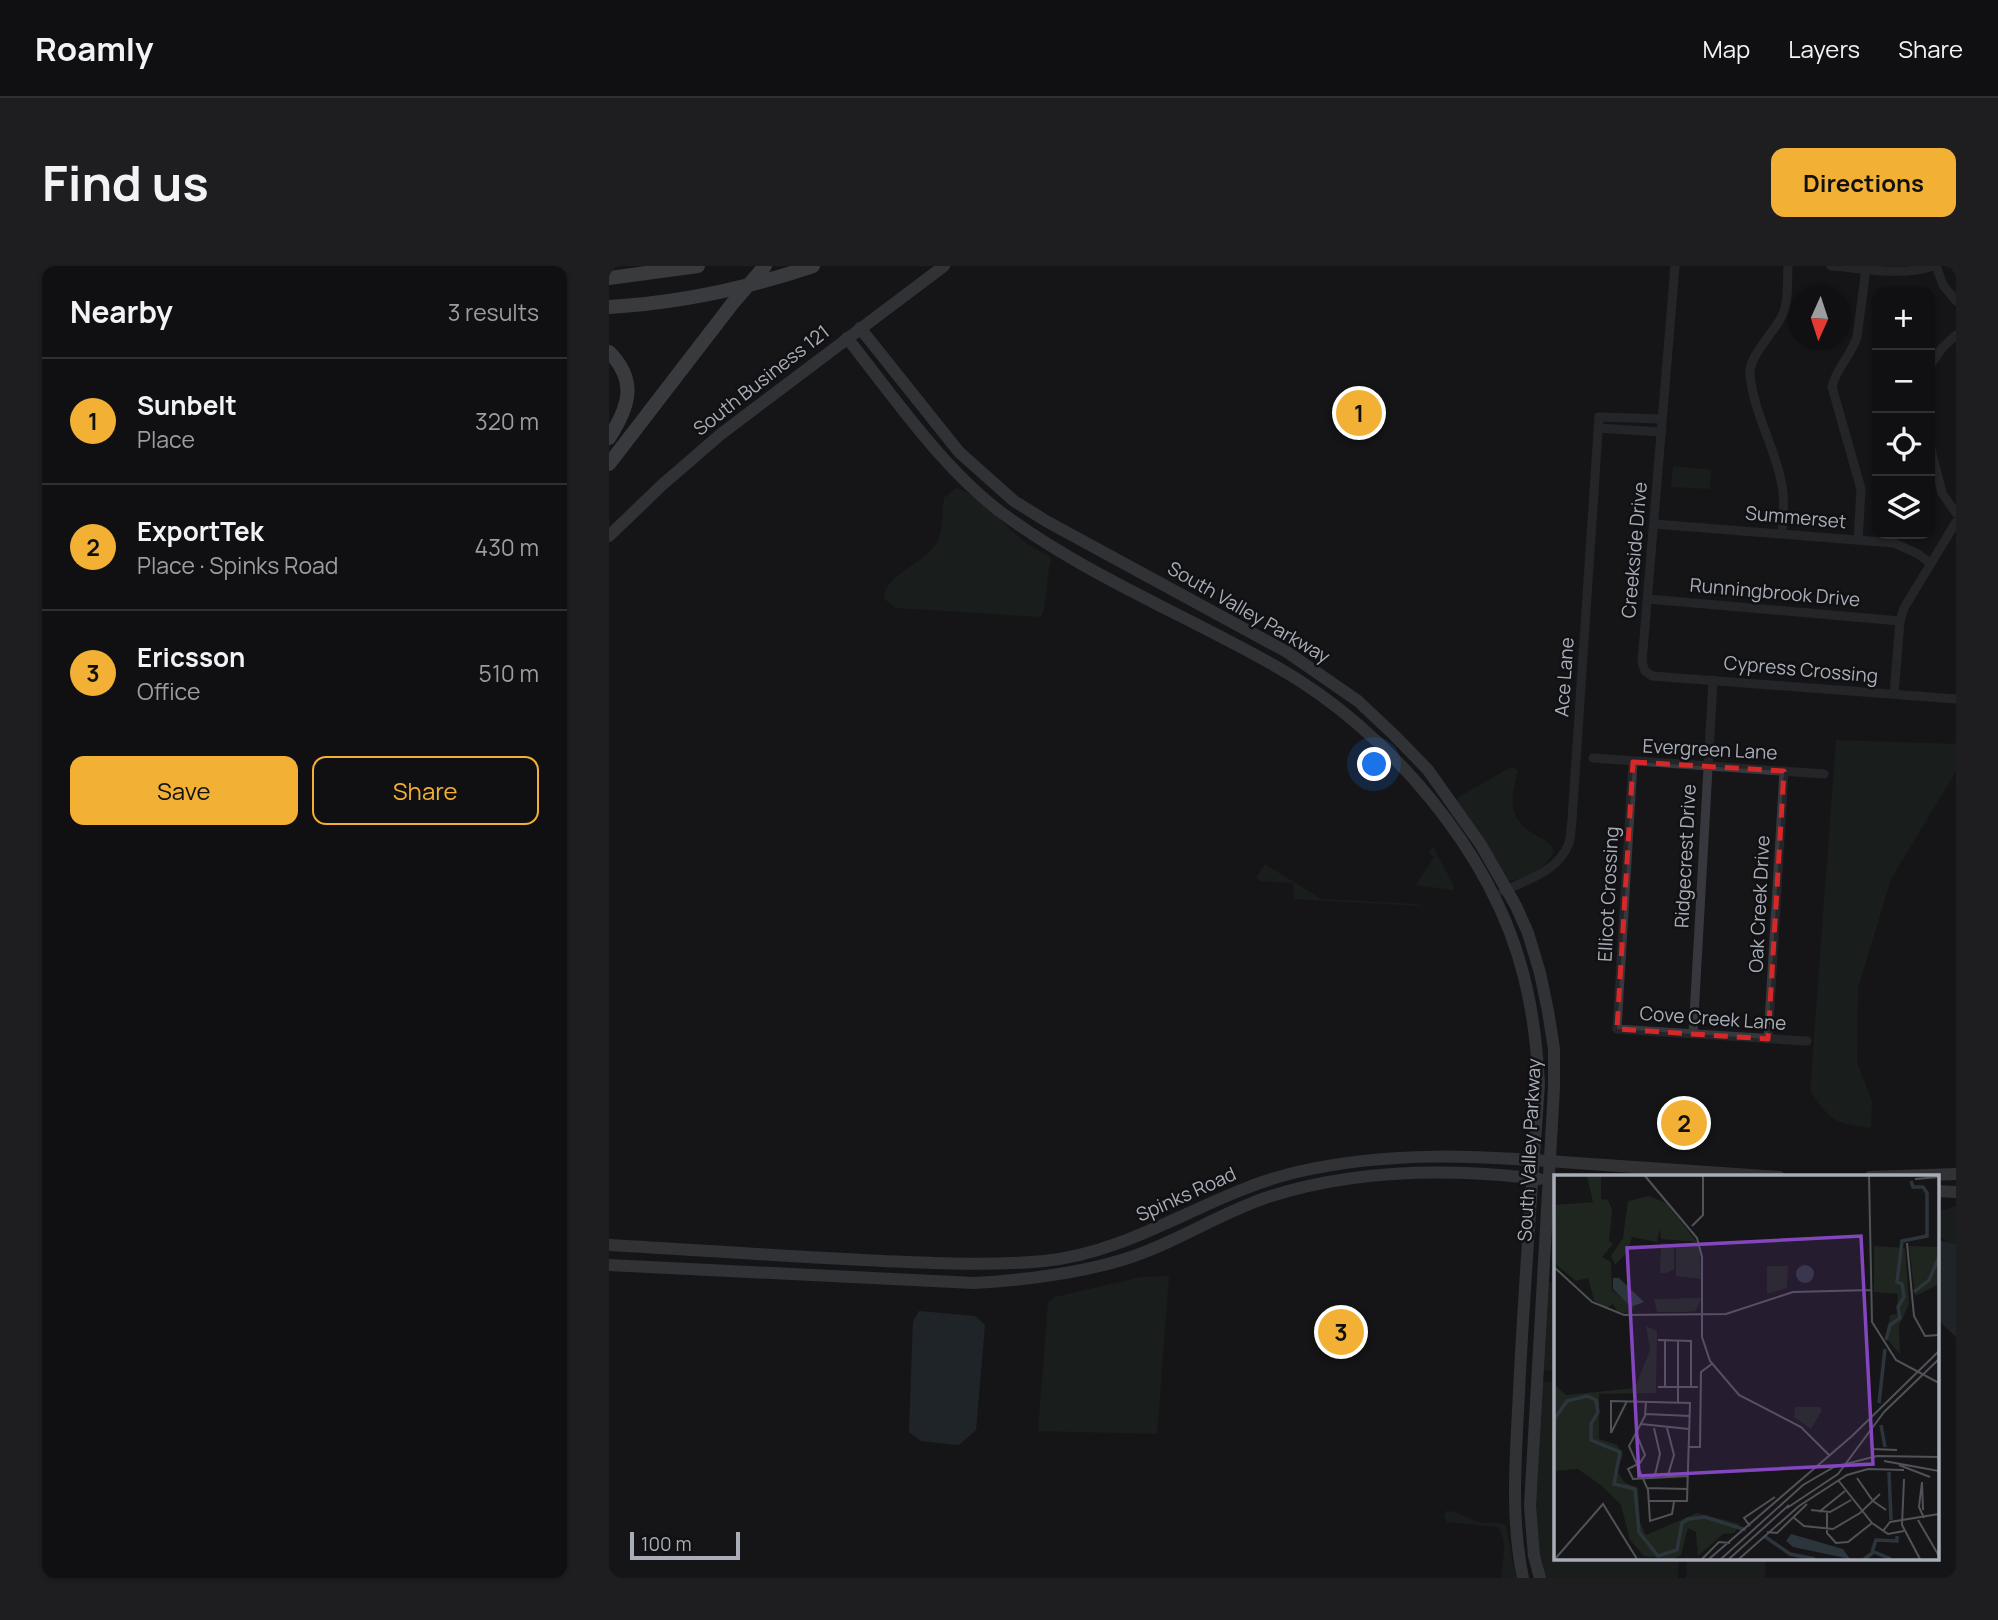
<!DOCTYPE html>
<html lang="en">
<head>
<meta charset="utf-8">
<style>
	body { margin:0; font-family:Manrope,sans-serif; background:#1e1e20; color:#f1f3f6 }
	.controls { position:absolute; right:21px; top:21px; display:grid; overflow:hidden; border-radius:14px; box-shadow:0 2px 5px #0004 }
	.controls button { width:63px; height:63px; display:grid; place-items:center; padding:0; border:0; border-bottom:2px solid #303032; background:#101012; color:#f1f3f6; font:35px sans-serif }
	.compass { position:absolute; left:1179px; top:21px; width:63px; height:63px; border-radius:50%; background:#101012; box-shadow:0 2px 5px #0004; rotate:183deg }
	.scale { position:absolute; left:21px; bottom:18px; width:110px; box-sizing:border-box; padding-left:7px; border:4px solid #a8adb8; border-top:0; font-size:19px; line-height:24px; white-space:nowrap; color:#a8adb8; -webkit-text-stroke:5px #111113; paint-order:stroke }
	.you { position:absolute; left:766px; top:499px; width:24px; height:24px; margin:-18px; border:5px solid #fff; border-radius:50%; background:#1a73e8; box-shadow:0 0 0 10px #1a73e833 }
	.badge { display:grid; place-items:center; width:46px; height:46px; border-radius:50%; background:#f2b134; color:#111; font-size:23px; font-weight:700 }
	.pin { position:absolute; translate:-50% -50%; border:4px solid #fff; box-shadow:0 2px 7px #0006 }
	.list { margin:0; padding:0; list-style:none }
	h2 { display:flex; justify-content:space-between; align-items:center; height:91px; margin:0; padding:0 28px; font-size:30px }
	h2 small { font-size:23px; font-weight:400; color:#9c9d9f }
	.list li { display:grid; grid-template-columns:46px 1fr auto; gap:21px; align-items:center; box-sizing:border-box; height:126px; padding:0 28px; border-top:2px solid #303032 }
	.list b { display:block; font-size:26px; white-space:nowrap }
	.list p { margin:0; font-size:23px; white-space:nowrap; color:#9c9d9f }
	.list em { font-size:23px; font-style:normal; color:#9c9d9f }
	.actions { display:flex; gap:14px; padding:21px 28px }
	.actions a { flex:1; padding:16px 0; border:2px solid #f2b134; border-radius:14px; text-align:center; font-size:24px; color:#f2b134 }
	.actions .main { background:#f2b134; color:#111 }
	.icon { flex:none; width:38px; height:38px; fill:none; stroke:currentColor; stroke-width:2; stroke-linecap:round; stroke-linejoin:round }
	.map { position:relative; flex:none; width:1347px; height:1312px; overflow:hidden; border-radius:14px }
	header { display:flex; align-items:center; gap:42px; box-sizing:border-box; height:98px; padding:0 35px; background:#101012; border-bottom:2px solid #303032 }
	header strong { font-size:33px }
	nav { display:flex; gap:38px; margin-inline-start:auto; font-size:24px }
	.intro { display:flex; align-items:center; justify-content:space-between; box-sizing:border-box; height:168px; padding:0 42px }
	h1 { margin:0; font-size:49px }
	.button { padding:18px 32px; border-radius:14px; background:#f2b134; color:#111; font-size:24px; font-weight:700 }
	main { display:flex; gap:42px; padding:0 42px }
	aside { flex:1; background:#101012; border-radius:14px; box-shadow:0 2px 5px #0004 }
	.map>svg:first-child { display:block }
	.green { fill:#1e261f }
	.water { fill:#2c353c }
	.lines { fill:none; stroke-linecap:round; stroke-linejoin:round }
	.minor { stroke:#37383d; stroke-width:9 }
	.major { stroke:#53555c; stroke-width:12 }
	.highway { stroke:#63666e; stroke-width:14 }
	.highway-bridge { stroke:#63666e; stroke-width:14 }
	.marked { fill:none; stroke:#d62828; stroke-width:5; stroke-dasharray:14 9; stroke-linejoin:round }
	.labels { text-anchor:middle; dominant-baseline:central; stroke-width:5; stroke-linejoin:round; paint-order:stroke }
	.street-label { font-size:19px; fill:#a8adb8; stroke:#111113 }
	.inset-river { fill:none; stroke:#2c353c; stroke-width:3.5 }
	.inset-road { fill:none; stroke:#505258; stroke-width:2 }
	.view { fill:#8446be; fill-opacity:0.15; stroke:#8446be; stroke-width:3.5 }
	.inset-edge { fill:none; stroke:#a8adb8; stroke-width:3.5 }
</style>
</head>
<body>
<header>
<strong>Roamly</strong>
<nav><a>Map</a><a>Layers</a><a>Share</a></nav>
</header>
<div class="intro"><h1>Find us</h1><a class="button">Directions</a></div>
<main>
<aside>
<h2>Nearby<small>3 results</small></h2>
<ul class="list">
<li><span class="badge">1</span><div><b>Sunbelt</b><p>Place</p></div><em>320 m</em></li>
<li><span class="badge">2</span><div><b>ExportTek</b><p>Place · Spinks Road</p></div><em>430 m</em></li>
<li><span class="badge">3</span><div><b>Ericsson</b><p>Office</p></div><em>510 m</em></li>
</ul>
<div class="actions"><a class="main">Save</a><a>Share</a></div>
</aside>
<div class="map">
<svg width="1347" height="1312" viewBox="0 0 1347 1312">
	<rect width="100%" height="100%" fill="#161618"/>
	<!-- green -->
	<g class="green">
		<path d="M 1064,200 L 1102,204 L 1101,223 L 1062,221 Z"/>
		<path d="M 347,222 C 370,229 394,257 412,273 C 420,280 431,285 440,290 L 442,294 C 437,310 438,342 432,351 L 287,342 L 275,333 C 275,307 321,297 330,272 C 334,260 333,244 335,232 Z"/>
		<path d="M 1227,474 L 1347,478 L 1347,505 L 1282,613 L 1249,722 L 1248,797 L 1263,835 L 1262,862 C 1225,857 1223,856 1201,825 Z"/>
		<path d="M 902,501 L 909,504 C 901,533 898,554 928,570 C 935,574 941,576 945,584 C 940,601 915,614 898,615 L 848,535 L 850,531 Z"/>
		<path d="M 824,581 L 845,620 L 844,624 L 807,619 L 825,591 L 820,587 Z"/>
		<path d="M 656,598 L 712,633 L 807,638 L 814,640 L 685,633 L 684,617 L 652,615 L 647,612 Z"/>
		<path d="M 1347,940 L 1347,982 L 1328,968 L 1328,946 Z"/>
		<path d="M 560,1010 L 548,1168 L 429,1165 L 439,1036 L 446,1031 L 532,1011 Z"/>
		<path d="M 942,1016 L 946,1016 L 946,1105 L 930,1104 L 938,1019 Z"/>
		<path d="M 932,1116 L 946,1116 L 946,1293 L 1070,1293 L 1069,1312 L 935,1312 C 919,1249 928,1181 932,1116 Z"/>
		<path d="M 837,1245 C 850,1244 858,1254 870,1256 C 880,1259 887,1253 897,1260 L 907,1312 L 892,1312 C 893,1296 900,1274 888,1261 L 838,1256 L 835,1250 Z"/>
		<path d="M 1078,1293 L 1157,1293 L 1156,1312 L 1077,1312 Z"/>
	</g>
	<!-- water -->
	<g class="water">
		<path d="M 1328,974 L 1347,978 L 1347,1071 L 1328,1053 Z"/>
		<path d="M 310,1045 L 366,1050 L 376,1059 L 367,1164 L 350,1179 L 312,1175 L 300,1166 L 304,1056 Z"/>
	</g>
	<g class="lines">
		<!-- minor -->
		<g class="minor">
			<path d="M 1066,0 L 1033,396 L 1036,405 L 1043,410 L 1347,433"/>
			<path d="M 1222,0 C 1255,2 1292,11 1324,0"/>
			<path d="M 1327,0 L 1334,19 L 1347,35"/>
			<path d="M 1321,100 L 1333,82 L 1347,69"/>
			<path d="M 989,162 L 1053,166"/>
			<path d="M 1321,179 L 1333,227 L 1347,247"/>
			<path d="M 1045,258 L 1285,277 L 1309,288 L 1321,297"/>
			<path d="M 1173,267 C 1174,251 1176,235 1173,219 C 1166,181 1145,148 1141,109 C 1139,90 1166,66 1174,48 C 1180,34 1178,15 1179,0"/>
			<path d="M 1249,274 L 1252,223 L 1223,121 C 1227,102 1242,90 1248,71 L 1257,2"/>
			<path d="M 1039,333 L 1291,355"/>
			<path d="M 1285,428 L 1291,355 L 1295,342 L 1347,256"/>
			<path d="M 984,492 L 1215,508"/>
			<path d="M 1024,496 L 1008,763 L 1198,775"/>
			<path d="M 894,625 C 918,614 950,605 960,577 C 962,570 962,561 963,554 L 990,151 L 1053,153"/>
			<path d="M 1084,768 L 1104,414"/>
			<path d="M 1159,773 L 1175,505"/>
		</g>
		<!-- major -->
		<g class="major">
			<path d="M 251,62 L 350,186 L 405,235 L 437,255 L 678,386 L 749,435 L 785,469 L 819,504 L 872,579 L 907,640 L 919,667 L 931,707 L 939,745 L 945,783 L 945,822 L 921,1240 L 925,1290 L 931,1312"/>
			<path d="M 238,72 C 285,131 333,202 393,247 C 478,310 577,349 668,401 C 779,464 884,586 915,711 C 924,746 928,782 930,817 C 923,920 915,1023 910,1126 C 907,1189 901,1250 914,1312"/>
			<path d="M 0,270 L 53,219 L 112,168 L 335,0"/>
			<path d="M 1261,911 L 1347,908"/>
			<path d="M 1328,925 L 1347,926"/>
			<path d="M 0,979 C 91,984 183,991 274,995 C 328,997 382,1000 435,995 C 526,986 601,926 688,906 C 784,884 870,890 967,897 C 1034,902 1102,906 1170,911"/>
			<path d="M 0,999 L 365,1017 C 415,1014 468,1008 516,993 C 567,977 612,946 662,930 C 748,903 841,902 930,913"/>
		</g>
		<!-- highway -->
		<g class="highway">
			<path d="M 0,12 L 89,0"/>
			<path d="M 0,41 C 68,37 139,22 204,0"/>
			<path d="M 0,86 C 29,115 20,141 0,172"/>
			<path d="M 0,198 L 123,38"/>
		</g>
		<!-- highway-bridge -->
		<path class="highway-bridge" d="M 123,38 L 156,0"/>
	</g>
	<!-- marked area -->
	<path d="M0 0H1347V1312H0ZM 1024,496 L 1175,505 L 1159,773 L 1008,763 Z" fill="#161618" fill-opacity=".55" fill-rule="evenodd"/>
	<path class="marked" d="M 1024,496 L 1175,505 L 1159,773 L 1008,763 Z"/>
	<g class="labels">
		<!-- street labels -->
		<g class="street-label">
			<text transform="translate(152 114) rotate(-38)">South Business 121</text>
			<text transform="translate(1187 251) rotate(5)">Summerset</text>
			<text transform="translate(1025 284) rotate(-85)">Creekside Drive</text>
			<text transform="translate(1166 326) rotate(5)">Runningbrook Drive</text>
			<text transform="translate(640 346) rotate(30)">South Valley Parkway</text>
			<text transform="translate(1192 403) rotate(5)">Cypress Crossing</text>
			<text transform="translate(955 411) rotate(-86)">Ace Lane</text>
			<text transform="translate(1101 483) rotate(3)">Evergreen Lane</text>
			<text transform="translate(1076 590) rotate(-87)">Ridgecrest Drive</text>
			<text transform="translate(999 628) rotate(-87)">Ellicot Crossing</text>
			<text transform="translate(1150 638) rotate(-87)">Oak Creek Drive</text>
			<text transform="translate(1104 752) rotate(4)">Cove Creek Lane</text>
			<text transform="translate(920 884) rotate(-87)">South Valley Parkway</text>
			<text transform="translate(577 928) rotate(-24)">Spinks Road</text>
		</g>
	</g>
	<!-- overview -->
	<g transform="translate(945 909)">
		<rect width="385" height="385" fill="#161618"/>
		<path d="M 33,1 L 47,1 L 47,24 L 54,25 L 58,34 L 55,66 L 59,69 L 48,82 L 57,87 L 58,115 L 80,133 L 74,139 L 63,136 L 59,129 L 52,133 L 40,125 L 34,103 L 22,106 L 0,88 L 0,30 L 39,27 ZM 95,21 L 112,28 L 143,67 L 107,64 L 106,54 L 103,67 L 78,62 L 74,76 L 61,90 L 57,81 L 69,63 L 74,26 ZM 107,68 L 120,69 L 120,94 L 112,98 L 106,98 ZM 122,68 L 145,68 L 147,104 L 122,101 ZM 320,71 L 351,73 L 355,129 L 345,151 L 346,179 L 332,163 L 336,140 L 343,139 L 344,119 L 320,117 ZM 355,71 L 385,72 L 385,109 L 361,121 ZM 213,91 L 234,91 L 233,113 L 213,119 ZM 147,123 L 142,136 L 131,137 L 103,137 L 100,124 ZM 92,151 L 103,156 L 102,218 L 45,219 L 45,264 L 63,270 L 69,280 L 63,296 L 70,307 L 84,313 L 86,347 L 92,360 L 143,338 L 186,349 L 180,358 L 169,359 L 144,381 L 142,357 L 134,353 L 127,380 L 118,384 L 90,381 L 76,365 L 67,330 L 48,311 L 24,294 L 0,296 L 0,209 L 12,220 L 81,213 L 96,175 ZM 241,232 L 266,232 L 268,235 L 257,254 L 240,242 Z" fill="#1e261f"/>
		<path d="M242 99a9 9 0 1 1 18 0a9 9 0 1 1-18 0ZM 59,103 L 65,103 L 90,127 L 77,132 L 59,114 ZM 237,359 L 289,374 L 296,384 L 239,372 L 232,366 Z" fill="#2c353c"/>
		<path class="inset-river" d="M 360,117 L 375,105 L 385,82M 332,165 L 336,150 L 346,143 L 344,132 L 350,122 L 348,109 L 343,107 L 348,66 L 373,61 L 373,18 L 369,12 L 359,12 L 357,6M 325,228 L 331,174M 327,250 L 331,272M 0,267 L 1,243 L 13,226 L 33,221 L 42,225 L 44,237 L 37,249 L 37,265 L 66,277 L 60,309 L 81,314 L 85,357 L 104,381 L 123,375 L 128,348 L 134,344 L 151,342 L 192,355M 335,297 L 337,345M 210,361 L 236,379 L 261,384M 318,377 L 322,365 L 343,366 L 343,361M 310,384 L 320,377 L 337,384"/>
		<path class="inset-road" d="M 91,1 L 143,63 L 148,82 L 148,162 L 156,186 L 185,220 L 247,252 L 275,280M 315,1 L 318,147 L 342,185 L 385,208M 361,4 L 385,2M 138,51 L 149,40 L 149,1M 353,68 L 360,141 L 371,161 L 385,160M 0,92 L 38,127 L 70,140 L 172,139 L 239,117 L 317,115M 104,165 L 137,166 L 137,212M 104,212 L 144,212M 111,212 L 111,165M 92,226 L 91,241 L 75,271 L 94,315 L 96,346 L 118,339 L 120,327M 124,227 L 124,165M 330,237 L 385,184M 92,239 L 136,241M 87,249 L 135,254M 100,253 L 106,279 L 101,300M 113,253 L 120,280 L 114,300M 57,258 L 57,226 L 136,228 L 133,326 L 95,326M 57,258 L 73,226M 82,258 L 91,280 L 86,288 L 74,294 L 79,304 L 134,301M 318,258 L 318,274 L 343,275M 135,272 L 146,272 L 147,197 L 159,188M 330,286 L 385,296M 345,290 L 376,302M 303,303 L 319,326 L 332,335M 350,304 L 348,350 L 366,384M 284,305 L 318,348 L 334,359 L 350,356M 368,307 L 365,332 L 370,343M 368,307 L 369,335M 93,313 L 133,314M 233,333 L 284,299 L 330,237M 257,335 L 276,337 L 297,325M 265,337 L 291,316M 273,338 L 273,358 L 282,368 L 294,367 L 318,348M 239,342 L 250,351 L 279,354 L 306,338 L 326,319M 364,345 L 385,381M 196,351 L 190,343 L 221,322M 329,356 L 336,347 L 385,339M 213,357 L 223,358 L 253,329M 1,384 L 49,329 L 83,384M 148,384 L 165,367 L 176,368M 155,384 L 298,261 L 385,176M 167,384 L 249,310 L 280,292 L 323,281 L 385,282M 175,384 L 235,330M 185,384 L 245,331 L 293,300 L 314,294 L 350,295"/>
		<path class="view" d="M 307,61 L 319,289 L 85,301 L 73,73 Z"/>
		<rect width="385" height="385" class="inset-edge"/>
	</g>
</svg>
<div class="controls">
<button>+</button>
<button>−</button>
<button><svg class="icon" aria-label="locate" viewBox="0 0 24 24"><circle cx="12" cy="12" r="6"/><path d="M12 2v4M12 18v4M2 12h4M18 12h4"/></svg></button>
<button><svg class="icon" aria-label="layers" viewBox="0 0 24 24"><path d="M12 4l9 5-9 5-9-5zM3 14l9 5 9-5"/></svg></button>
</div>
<svg class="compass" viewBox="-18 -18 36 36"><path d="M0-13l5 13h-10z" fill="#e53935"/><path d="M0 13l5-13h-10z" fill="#9c9d9f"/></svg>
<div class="scale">100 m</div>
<div class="you"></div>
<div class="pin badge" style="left:750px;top:147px">1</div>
<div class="pin badge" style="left:1075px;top:857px">2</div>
<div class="pin badge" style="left:732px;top:1066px">3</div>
</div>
</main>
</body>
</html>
